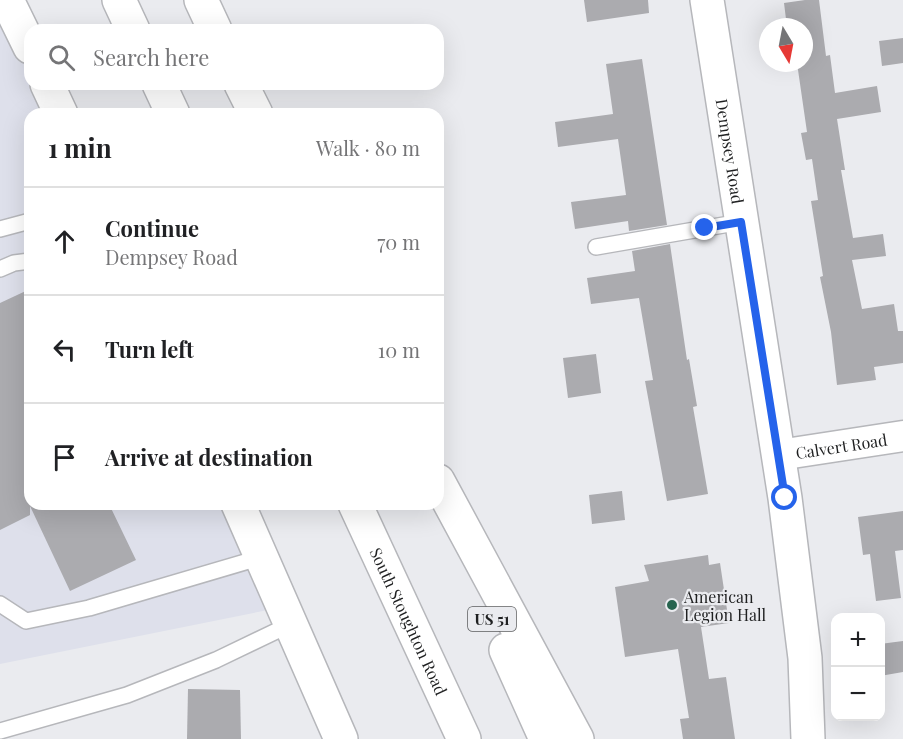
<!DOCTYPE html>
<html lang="en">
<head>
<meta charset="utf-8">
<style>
	body { margin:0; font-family:"Playfair Display",serif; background:#f6f6f6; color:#202124 }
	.controls { position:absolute; right:18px; bottom:18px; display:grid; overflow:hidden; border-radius:12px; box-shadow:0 6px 24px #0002 }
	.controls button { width:54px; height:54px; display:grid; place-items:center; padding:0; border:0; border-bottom:2px solid #e0e0e0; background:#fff; color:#202124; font:30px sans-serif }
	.compass { position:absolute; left:759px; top:18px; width:54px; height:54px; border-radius:50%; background:#fff; box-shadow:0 6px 24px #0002; rotate:170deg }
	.stop { position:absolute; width:18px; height:18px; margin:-14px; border:4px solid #2563eb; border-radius:50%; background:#fff }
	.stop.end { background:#2563eb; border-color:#fff; box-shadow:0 2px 6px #0008 }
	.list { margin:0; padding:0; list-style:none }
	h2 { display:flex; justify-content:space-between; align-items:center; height:78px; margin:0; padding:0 24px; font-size:26px }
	h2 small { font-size:20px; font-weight:400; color:#757577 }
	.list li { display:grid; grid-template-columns:39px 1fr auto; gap:18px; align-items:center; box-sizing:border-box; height:108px; padding:0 24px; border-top:2px solid #e0e0e0 }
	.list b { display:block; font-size:22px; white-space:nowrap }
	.list p { margin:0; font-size:20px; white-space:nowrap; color:#757577 }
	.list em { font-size:20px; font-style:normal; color:#757577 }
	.icon { flex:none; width:33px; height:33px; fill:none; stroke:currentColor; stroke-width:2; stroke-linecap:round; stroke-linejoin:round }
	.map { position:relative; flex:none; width:903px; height:739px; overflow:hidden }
	.search { position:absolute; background:#fff; box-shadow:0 6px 24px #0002; left:24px; top:24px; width:420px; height:66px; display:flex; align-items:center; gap:15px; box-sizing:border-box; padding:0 21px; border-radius:18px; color:#757577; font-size:22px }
	.panel { position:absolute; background:#fff; box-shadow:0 6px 24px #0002; left:24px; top:108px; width:420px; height:402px; border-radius:18px }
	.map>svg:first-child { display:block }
	.built { fill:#dee0eb }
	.building { fill:#ababaf }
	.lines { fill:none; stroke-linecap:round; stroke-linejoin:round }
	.service-casing { stroke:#b6b7bb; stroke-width:18 }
	.minor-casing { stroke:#b6b7bb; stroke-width:33 }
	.tertiary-casing { stroke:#b6b7bb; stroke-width:36 }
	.primary-casing { stroke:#b6b7bb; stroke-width:36 }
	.service { stroke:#fff; stroke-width:15 }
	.minor { stroke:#fff; stroke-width:30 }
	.tertiary { stroke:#fff; stroke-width:33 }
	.primary { stroke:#fff; stroke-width:33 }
	.route { stroke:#2563eb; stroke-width:8 }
	.poi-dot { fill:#27644f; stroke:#eaebef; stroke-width:2 }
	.labels { text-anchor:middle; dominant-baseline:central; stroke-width:4.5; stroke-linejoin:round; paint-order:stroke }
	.shield { fill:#eaebef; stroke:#5c5d5f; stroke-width:1.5 }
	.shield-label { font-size:15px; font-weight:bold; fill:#1f2021 }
	.street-label { font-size:16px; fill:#1f2021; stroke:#eaebef }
	.poi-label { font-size:16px; fill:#1f2021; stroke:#eaebef; text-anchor:start }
</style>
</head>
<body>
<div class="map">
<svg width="903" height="739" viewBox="0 0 903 739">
	<rect width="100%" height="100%" fill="#eaebef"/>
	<!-- built -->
	<path class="built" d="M 0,0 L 30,47 L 30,84 L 47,84 L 61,114 L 30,114 L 30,504 L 238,504 L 283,607 L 0,664 Z"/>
	<!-- building -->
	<g class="building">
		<path d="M 584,0 L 648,0 L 649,13 L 587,22 Z"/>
		<path d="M 805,0 L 819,0 L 826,56 L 830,55 L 835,93 L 877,86 L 881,112 L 837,119 L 845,170 L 841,170 L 853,238 L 883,234 L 886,256 L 852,260 L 862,309 L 894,304 L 898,331 L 903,331 L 903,363 L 874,367 L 876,380 L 837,385 L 831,332 L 820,277 L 823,276 L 811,201 L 818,200 L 812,159 L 806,160 L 801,133 L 807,132 L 797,63 L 804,63 L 804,27 L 787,27 L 784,3 Z"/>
		<path d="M 903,38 L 903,63 L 882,66 L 879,41 Z"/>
		<path d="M 642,59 L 667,225 L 629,231 L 628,221 L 575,229 L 571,202 L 626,195 L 618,139 L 558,147 L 555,122 L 613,114 L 606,64 Z"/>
		<path d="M 670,244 L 687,360 L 689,359 L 697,406 L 693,407 L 708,494 L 667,501 L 645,381 L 653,380 L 639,298 L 591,304 L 587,278 L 635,271 L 632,251 Z"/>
		<path d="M 30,289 L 30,504 L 109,504 L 136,560 L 70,591 L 30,506 L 30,515 L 0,530 L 0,303 Z"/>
		<path d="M 596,354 L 601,393 L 568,398 L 563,358 Z"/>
		<path d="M 622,491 L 625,520 L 592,524 L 589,495 Z"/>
		<path d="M 903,511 L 903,550 L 895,551 L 901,598 L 876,601 L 870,554 L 863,555 L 858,517 Z"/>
		<path d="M 708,555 L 709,565 L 720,563 L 729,623 L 701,627 L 709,679 L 726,677 L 735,739 L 683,739 L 680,719 L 689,718 L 678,649 L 625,657 L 615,587 L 649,581 L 644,565 Z"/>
		<path d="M 903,641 L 903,672 L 880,676 L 880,644 Z"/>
		<path d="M 188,689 L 240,690 L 241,739 L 187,739 Z"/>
	</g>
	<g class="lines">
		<defs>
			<g id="service">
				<path d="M 0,229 L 30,221"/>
				<path d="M 596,247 L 741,222"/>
				<path d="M 0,269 L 14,263 L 30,261"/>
				<path d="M 0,604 L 26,621 L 89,608 L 262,557"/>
				<path d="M 0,731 L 127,695 L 216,660 L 291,624"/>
			</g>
			<g id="minor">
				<path id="s1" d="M 779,455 L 903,436"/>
			</g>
			<g id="tertiary">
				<path d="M 7,0 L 30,47"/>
				<path id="s2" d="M 707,0 L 785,498 L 805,658 L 808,739"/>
				<path d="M 47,84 L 61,114"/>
				<path d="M 238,504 L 341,739"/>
			</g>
			<g id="primary">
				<path d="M 119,0 L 133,30"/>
				<path d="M 201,0 L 215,30"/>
				<path d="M 159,84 L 173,114"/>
				<path d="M 241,84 L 256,114"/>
				<path d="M 438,481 L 577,739"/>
				<path id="s3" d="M 355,504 L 464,739"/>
				<path d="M 506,650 L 546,739"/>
			</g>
		</defs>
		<!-- service casing -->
		<use href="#service" class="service-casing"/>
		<!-- minor casing -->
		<use href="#minor" class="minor-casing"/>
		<!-- tertiary casing -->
		<use href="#tertiary" class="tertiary-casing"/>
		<!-- primary casing -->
		<use href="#primary" class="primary-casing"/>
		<!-- service -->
		<use href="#service" class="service"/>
		<!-- minor -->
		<use href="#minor" class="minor"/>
		<!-- tertiary -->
		<use href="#tertiary" class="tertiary"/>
		<!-- primary -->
		<use href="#primary" class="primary"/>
	</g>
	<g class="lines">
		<!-- route -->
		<path class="route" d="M 705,228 L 741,222 L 785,498"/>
	</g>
	<!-- markers -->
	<circle class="poi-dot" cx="672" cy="605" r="6"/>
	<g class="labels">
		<!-- shield labels -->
		<rect class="shield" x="468" y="607" width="48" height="24" rx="4.5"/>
		<g class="shield-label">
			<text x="492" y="619">US 51</text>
		</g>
		<!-- street labels -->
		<g class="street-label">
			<text stroke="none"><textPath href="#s2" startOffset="153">Dempsey Road</textPath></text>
			<text stroke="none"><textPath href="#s1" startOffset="63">Calvert Road</textPath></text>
			<text stroke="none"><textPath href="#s3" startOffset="129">South Stoughton Road</textPath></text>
		</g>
		<!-- poi labels -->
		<g class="poi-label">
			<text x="684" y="596">American<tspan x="684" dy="18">Legion Hall</tspan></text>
		</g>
	</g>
</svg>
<div class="controls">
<button>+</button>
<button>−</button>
</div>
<svg class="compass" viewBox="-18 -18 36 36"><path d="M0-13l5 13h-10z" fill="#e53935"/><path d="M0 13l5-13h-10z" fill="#757577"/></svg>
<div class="stop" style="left:785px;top:498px"></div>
<div class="stop end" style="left:705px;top:228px"></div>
<div class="search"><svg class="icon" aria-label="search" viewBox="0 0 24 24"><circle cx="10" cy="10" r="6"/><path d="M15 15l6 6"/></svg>Search here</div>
<section class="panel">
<h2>1 min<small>Walk · 80 m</small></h2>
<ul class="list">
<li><svg class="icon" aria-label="ahead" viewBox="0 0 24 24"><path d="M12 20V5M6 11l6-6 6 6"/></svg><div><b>Continue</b><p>Dempsey Road</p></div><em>70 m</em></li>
<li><svg class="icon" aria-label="left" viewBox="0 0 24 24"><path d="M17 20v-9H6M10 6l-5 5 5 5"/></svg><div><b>Turn left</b></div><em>10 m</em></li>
<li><svg class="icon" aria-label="arrive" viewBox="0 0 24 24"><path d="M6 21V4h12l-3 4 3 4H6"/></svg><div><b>Arrive at destination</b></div></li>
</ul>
</section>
</div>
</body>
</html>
